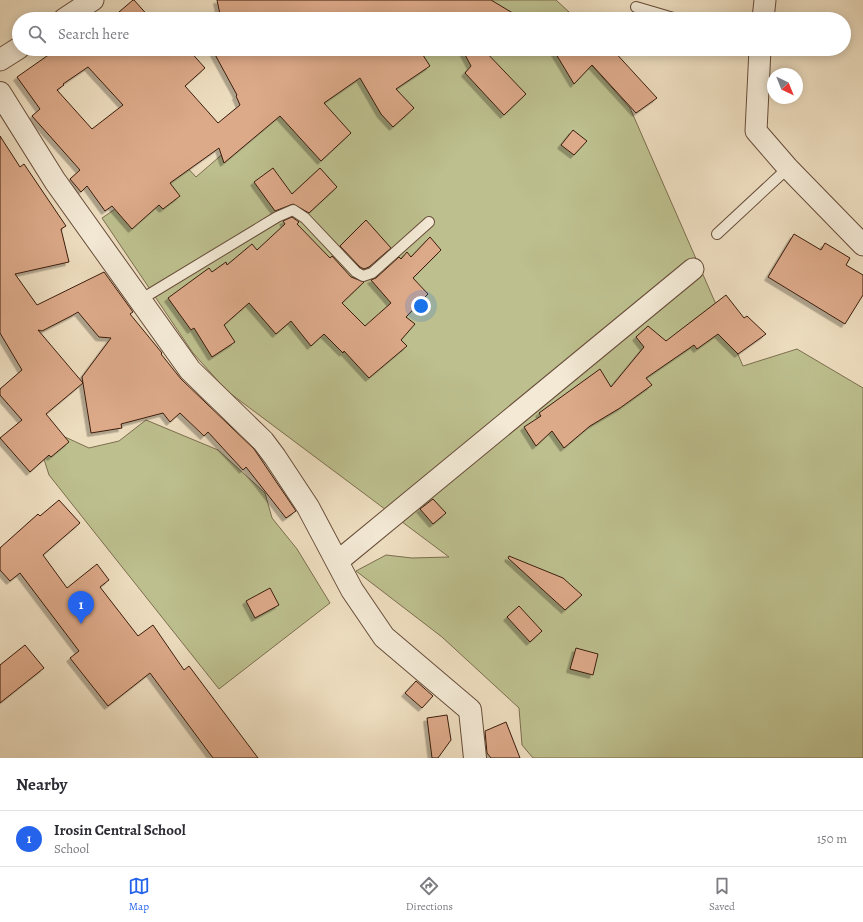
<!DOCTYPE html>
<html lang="en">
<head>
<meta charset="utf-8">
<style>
	body { margin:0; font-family:Alegreya,serif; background:#f2f2f3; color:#2b2b33 }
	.compass { position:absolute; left:767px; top:68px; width:36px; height:36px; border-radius:50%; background:#fff; box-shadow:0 2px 10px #0003; rotate:137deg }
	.you { position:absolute; left:421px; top:306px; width:14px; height:14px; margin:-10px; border:3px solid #fff; border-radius:50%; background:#1a73e8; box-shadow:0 0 0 6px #1a73e833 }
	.badge { display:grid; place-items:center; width:26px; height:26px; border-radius:50%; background:#2563eb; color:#fff; font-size:13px; font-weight:700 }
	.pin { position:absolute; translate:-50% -33px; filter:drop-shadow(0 1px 2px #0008) }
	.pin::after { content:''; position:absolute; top:21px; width:14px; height:12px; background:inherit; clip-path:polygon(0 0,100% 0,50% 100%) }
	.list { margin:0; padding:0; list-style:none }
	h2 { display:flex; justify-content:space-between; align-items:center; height:52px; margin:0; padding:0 16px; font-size:17px }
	h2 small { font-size:13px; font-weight:400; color:#7c7c81 }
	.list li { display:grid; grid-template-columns:26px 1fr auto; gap:12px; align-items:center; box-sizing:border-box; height:56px; padding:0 16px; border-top:1px solid #e1e1e2 }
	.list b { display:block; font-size:15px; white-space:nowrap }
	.list p { margin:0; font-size:13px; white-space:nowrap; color:#7c7c81 }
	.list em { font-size:13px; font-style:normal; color:#7c7c81 }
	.icon { flex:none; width:22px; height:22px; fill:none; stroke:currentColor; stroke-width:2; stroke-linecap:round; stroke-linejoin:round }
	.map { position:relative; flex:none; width:863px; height:758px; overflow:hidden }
	.search { position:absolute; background:#fff; box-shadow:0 2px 10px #0003; left:12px; right:12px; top:12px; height:44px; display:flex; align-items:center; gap:10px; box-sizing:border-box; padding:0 14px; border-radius:22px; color:#7c7c81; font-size:15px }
	.sheet { height:108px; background:#fff }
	nav { display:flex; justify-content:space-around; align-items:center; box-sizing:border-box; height:56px; border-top:1px solid #e1e1e2; background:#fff; font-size:11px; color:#7c7c81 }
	nav a { display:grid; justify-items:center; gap:2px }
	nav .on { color:#2563eb }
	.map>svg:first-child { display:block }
	.green { fill:#bdbf8e; stroke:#7c6e4e }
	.building { fill:#dca989; stroke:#3b1d0d; fill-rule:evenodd; filter:url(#shadow) }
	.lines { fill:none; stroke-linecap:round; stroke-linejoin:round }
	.service-casing { stroke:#684d3a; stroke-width:12 }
	.minor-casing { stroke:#684d3a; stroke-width:23 }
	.tertiary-casing { stroke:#684d3a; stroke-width:24 }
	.service { stroke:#f3e9d5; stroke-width:10 }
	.minor { stroke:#f3e9d5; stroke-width:21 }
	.tertiary { stroke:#f3e9d5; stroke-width:22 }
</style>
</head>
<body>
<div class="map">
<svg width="863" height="758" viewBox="0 0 863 758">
	<defs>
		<filter id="shadow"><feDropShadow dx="-3.5" dy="3.5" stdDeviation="0" flood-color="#0004"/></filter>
	</defs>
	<rect width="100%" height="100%" fill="#edddbf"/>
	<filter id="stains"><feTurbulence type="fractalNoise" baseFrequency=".005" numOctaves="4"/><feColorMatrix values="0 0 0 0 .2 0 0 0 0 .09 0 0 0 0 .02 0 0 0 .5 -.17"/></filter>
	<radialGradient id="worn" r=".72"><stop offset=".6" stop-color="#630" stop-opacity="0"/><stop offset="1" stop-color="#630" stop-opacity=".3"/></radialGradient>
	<!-- green -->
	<g class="green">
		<path d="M 485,0 L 556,0 L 569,12 L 561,16 L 561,19 L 474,19 Z"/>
		<path d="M 417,49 L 451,49 L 454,53 L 457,49 L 577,49 L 630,108 L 743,366 L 797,349 L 863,388 L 863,758 L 533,758 L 522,745 L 519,708 L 442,637 L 356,571 L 386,555 L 412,558 L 449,557 L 227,391 L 193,353 L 102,218 L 183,163 L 196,177 L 307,81 Z"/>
		<path d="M 146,420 L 218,450 L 265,493 L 272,518 L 297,549 L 330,603 L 219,689 L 49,475 L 42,453 L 65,437 L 89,448 L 119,441 Z"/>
	</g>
	<!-- building -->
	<g class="building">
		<path d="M 133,0 L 134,0 L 151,19 L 100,19 L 107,13 L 112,18 Z"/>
		<path d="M 217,0 L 491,0 L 516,15 L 513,19 L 221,19 Z"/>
		<path d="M 57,49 L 188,49 L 205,68 L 185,86 L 218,123 L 240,105 L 236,96 L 237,95 L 212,49 L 419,49 L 430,66 L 396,89 L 414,108 L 393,127 L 381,114 L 360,78 L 324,103 L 351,133 L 321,161 L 280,116 L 224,163 L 219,148 L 170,183 L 180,196 L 163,209 L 159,205 L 132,229 L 112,206 L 105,211 L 87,186 L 81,192 L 70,179 L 80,170 L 32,116 L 40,109 L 17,77 ZM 88,67 L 123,105 L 92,129 L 57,90 L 64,85 L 63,84 Z"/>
		<path d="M 462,49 L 483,49 L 526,94 L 504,115 L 465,73 L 471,66 Z"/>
		<path d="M 553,49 L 612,49 L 657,98 L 636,113 L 592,65 L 574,84 Z"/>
		<path d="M 573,130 L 587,141 L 574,155 L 561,145 Z"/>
		<path d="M 0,136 L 20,167 L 24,164 L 66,226 L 61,229 L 69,262 L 15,274 L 37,305 L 104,272 L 133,312 L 130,314 L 162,353 L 161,354 L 181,379 L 254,449 L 296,511 L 286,518 L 246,467 L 243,470 L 208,432 L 204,436 L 180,413 L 170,422 L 163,413 L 121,424 L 122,428 L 91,433 L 82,377 L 111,338 L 99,337 L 78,312 L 73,315 L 42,331 L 38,330 L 83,383 L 46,414 L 69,442 L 51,457 L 49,455 L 30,472 L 0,438 L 22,420 L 0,395 L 0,389 L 22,370 L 0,333 Z"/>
		<path d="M 273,168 L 292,194 L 320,168 L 337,187 L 309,213 L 293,204 L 275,211 L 254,182 Z"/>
		<path d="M 292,217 L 299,222 L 297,224 L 330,258 L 332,256 L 351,277 L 364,282 L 342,303 L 365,326 L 391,303 L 371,280 L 376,278 L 399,257 L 401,259 L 407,252 L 411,257 L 430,237 L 441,250 L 413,278 L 428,294 L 406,317 L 415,324 L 401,340 L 407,346 L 369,378 L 344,351 L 343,353 L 324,334 L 311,346 L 291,321 L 276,334 L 249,303 L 224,325 L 235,342 L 212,357 L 194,328 L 191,330 L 168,298 L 209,268 L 212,272 L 226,262 L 227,265 L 252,244 L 257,250 L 285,224 L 283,221 Z"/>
		<path d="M 366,220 L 391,248 L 369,267 L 364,269 L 360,267 L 340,246 Z"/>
		<path d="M 794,234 L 821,250 L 825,243 L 850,258 L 846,265 L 863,275 L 863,295 L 845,324 L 768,277 Z"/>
		<path d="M 726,295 L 744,318 L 747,316 L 766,334 L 738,354 L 718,334 L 697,349 L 694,345 L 646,378 L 652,385 L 620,408 L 590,426 L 564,448 L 552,431 L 536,446 L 524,427 L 541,416 L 539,413 L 600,369 L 611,387 L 644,347 L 636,337 L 648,326 L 666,341 Z"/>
		<path d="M 433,499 L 446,513 L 433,524 L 420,509 Z"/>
		<path d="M 59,500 L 80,523 L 43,555 L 67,588 L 97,564 L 109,580 L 100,587 L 138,636 L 153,625 L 184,670 L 189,666 L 258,758 L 213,758 L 150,673 L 108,706 L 70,658 L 79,651 L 20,573 L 10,581 L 0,570 L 0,548 L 38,514 L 40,516 Z"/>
		<path d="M 509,556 L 563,578 L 582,595 L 565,610 L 508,558 Z"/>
		<path d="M 270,588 L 279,605 L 255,618 L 246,601 Z"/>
		<path d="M 519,606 L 542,631 L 530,642 L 507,617 Z"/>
		<path d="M 25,645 L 44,668 L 0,703 L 0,665 Z"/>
		<path d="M 576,648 L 598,654 L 593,675 L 570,669 Z"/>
		<path d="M 416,681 L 433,696 L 422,708 L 405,693 Z"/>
		<path d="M 447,715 L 451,740 L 438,758 L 432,758 L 427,718 Z"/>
		<path d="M 506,722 L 520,758 L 491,758 L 487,753 L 485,731 Z"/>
	</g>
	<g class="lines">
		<defs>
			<g id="service">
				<path d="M 636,7 L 677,19"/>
				<path d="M 717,234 L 788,168"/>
				<path d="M 140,300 L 277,217 L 293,210 L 305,218 L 356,272 L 363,276 L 372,273 L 429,222"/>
			</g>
			<g id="minor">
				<path d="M 64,19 L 93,0"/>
				<path d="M 763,19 L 765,0"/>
				<path d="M 760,49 L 756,131 L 788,168 L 863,245"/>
				<path d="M 0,60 L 19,48"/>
				<path d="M 337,562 L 693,269"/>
			</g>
			<path id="tertiary" d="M 0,93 L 55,181 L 190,370 L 263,441 L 275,457 L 308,507 L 352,590 L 384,637 L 470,710 L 475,758"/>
		</defs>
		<!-- service casing -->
		<use href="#service" class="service-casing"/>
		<!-- minor casing -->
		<use href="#minor" class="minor-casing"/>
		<!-- tertiary casing -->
		<use href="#tertiary" class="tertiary-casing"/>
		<!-- service -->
		<use href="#service" class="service"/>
		<!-- minor -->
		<use href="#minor" class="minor"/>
		<!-- tertiary -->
		<use href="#tertiary" class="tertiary"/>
	</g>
	<rect width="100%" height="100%" filter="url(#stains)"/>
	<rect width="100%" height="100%" fill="url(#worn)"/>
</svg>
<svg class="compass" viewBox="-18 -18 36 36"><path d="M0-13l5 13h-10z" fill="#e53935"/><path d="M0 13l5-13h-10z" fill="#7c7c81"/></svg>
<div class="you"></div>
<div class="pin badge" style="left:81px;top:624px">1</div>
<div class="search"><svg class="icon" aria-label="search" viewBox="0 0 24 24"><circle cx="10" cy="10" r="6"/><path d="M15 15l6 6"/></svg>Search here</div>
</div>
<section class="sheet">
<h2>Nearby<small></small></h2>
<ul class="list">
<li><span class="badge">1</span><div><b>Irosin Central School</b><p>School</p></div><em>150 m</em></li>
</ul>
</section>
<nav>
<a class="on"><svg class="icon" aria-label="map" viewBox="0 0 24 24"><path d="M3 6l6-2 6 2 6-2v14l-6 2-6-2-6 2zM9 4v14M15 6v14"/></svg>Map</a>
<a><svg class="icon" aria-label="directions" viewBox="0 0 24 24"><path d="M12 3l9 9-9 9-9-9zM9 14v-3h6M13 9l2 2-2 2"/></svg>Directions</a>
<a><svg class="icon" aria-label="saved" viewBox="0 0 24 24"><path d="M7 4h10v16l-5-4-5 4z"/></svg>Saved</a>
</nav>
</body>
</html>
